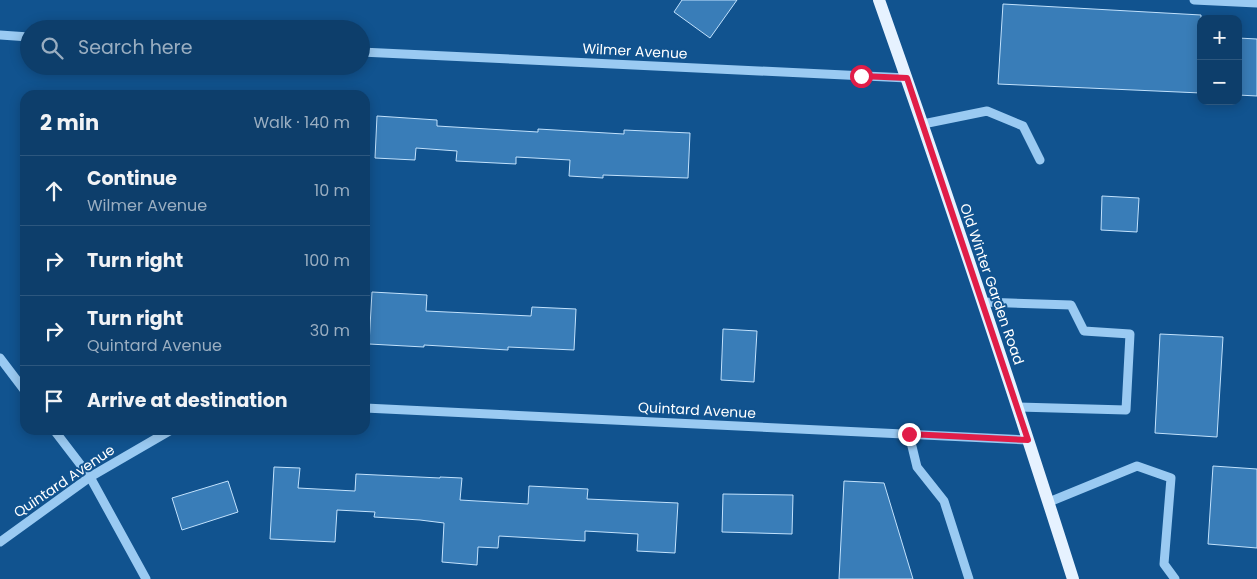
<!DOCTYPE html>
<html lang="en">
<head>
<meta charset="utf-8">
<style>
	body { margin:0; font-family:Poppins,sans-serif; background:#1b4973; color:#f1f3f6 }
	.controls { position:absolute; right:15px; top:15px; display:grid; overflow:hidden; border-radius:10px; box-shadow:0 2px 12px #0003 }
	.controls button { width:45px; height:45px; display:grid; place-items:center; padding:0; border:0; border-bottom:1px solid #2d577e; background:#0d3e6b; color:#f1f3f6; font:25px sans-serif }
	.stop { position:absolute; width:15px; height:15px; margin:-11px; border:4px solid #e11d48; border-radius:50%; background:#fff }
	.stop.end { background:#e11d48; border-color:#fff; box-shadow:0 1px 5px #0008 }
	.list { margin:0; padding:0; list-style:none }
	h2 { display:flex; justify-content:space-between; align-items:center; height:65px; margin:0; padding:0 20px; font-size:21px }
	h2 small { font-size:16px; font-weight:400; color:#9aaec1 }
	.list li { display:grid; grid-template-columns:32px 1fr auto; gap:15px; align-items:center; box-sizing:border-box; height:70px; padding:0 20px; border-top:1px solid #2d577e }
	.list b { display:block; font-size:19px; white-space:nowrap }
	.list p { margin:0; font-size:16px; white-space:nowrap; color:#9aaec1 }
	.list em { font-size:16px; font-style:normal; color:#9aaec1 }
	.icon { flex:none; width:28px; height:28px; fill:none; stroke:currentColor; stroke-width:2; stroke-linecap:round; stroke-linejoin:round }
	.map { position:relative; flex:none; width:1257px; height:579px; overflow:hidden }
	.search { position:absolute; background:#0d3e6b; box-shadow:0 2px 12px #0003; left:20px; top:20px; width:350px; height:55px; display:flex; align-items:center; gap:12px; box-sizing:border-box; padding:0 18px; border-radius:28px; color:#9aaec1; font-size:19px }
	.panel { position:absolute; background:#0d3e6b; box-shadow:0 2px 12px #0003; left:20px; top:90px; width:350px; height:345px; border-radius:15px }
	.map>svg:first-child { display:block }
	.building { fill:#397db8; stroke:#c2e2fd }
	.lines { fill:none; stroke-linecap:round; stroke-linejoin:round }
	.minor { stroke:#9acaf2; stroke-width:9 }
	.major { stroke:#e6f2ff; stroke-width:12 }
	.route { stroke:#e11d48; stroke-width:6 }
	.labels { text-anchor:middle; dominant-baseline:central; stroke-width:4; stroke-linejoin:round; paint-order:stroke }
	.street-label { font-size:14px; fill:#fff; stroke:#11538f }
</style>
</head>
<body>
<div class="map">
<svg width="1257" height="579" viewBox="0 0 1257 579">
	<rect width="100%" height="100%" fill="#11538f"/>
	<!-- building -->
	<g class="building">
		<path d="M 682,0 L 737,0 L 710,38 L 674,12 Z"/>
		<path d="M 1003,4 L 1201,15 L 1201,93 L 998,84 Z"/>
		<path d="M 1238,38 L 1257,39 L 1257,96 L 1238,95 Z"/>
		<path d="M 377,116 L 437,120 L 437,126 L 538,132 L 538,129 L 624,134 L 624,130 L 690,133 L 688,178 L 603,175 L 603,178 L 569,176 L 570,160 L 516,157 L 516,164 L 456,161 L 457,151 L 416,148 L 415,160 L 375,158 Z"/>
		<path d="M 1102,196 L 1139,198 L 1137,232 L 1101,230 Z"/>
		<path d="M 372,292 L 427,295 L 426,311 L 531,316 L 532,307 L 576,309 L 574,350 L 508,347 L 508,350 L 424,345 L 424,347 L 369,344 Z"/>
		<path d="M 723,329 L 757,331 L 754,382 L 721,380 Z"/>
		<path d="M 1160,334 L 1223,337 L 1217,437 L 1155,433 Z"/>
		<path d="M 1213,466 L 1257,469 L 1257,548 L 1208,544 Z"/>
		<path d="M 274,467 L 300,468 L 298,488 L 355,491 L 356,474 L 440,478 L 440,477 L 462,478 L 460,500 L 528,504 L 529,486 L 588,489 L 587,499 L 678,503 L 675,553 L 637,551 L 638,534 L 585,531 L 585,541 L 499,536 L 498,548 L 478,547 L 477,565 L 442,562 L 444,523 L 420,520 L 374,517 L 375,512 L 337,510 L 335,542 L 270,539 Z"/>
		<path d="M 228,481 L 238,512 L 182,530 L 172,498 Z"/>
		<path d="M 844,481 L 884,483 L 913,579 L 839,579 Z"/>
		<path d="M 723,494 L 793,495 L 792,534 L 722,532 Z"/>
	</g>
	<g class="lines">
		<!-- minor -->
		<g class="minor">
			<path d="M 1194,0 L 1257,3"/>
			<path d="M 0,35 L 29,37"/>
			<path d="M 361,52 L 907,78"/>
			<path d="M 923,124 L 987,111 L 1023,126 L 1040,160"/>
			<path d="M 982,302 L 1071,305 L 1084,331 L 1130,334 L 1126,410 L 1018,407"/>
			<path d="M 0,358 L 25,391"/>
			<path d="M 365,408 L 1028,440"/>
			<path d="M 54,430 L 90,477 L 146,579"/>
			<path d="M 909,434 L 917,467 L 944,501 L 969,579"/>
			<path d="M 1049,502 L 1137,466 L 1171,478 L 1164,564 L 1175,579"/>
			<path d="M 0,542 L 90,477 L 171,430"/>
		</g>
		<!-- major -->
		<path class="major" d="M 879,0 C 947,192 1011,385 1073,579"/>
	</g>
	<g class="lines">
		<!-- route -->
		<path class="route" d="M 861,76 L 907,78 L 1028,440 L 909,434"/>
	</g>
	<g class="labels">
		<!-- street labels -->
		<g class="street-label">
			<text transform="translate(635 51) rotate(3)">Wilmer Avenue</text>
			<text transform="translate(992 284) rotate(71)">Old Winter Garden Road</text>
			<text transform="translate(697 410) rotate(3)">Quintard Avenue</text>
			<text transform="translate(64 481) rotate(-34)">Quintard Avenue</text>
		</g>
	</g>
</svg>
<div class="controls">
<button>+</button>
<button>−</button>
</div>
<div class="stop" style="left:861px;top:76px"></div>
<div class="stop end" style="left:909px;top:434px"></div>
<div class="search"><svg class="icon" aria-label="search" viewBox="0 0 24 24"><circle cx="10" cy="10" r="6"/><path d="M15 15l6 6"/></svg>Search here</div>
<section class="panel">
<h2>2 min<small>Walk · 140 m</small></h2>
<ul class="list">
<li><svg class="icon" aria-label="ahead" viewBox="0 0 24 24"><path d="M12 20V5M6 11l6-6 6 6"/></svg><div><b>Continue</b><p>Wilmer Avenue</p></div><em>10 m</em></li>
<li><svg class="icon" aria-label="right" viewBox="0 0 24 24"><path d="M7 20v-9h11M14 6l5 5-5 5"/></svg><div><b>Turn right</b></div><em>100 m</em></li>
<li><svg class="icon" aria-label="right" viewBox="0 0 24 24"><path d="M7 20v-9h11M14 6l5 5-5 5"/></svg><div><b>Turn right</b><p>Quintard Avenue</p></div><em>30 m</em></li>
<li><svg class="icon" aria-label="arrive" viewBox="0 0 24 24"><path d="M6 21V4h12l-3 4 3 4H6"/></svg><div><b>Arrive at destination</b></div></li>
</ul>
</section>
</div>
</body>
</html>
